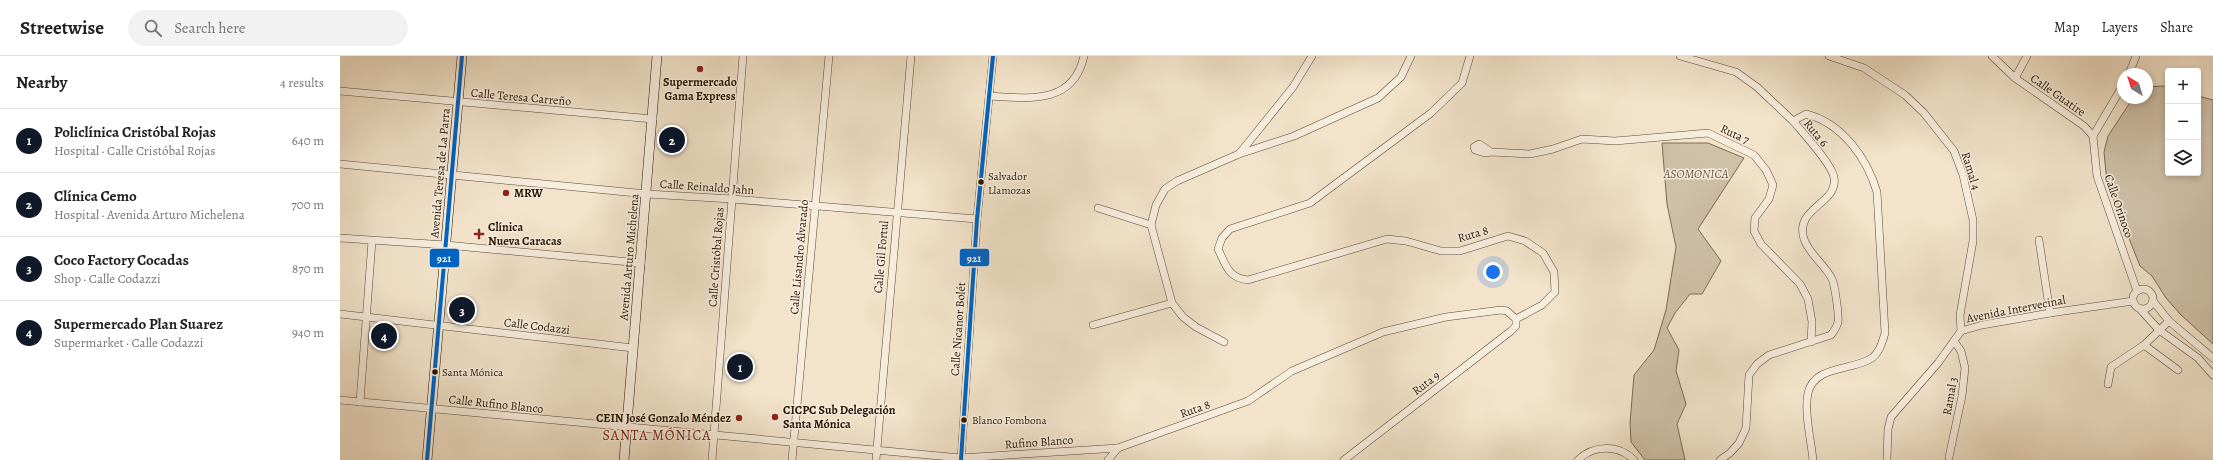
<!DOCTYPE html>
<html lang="en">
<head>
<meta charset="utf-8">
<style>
	body { margin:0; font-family:Alegreya,serif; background:#f2f2f2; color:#202124 }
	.controls { position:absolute; right:12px; top:12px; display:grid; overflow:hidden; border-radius:4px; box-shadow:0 2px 6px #0003 }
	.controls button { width:36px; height:36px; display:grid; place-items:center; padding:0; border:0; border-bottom:1px solid #e0e0e0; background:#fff; color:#202124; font:20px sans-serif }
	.compass { position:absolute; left:1777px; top:12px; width:36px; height:36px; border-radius:50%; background:#fff; box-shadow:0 2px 6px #0003; rotate:322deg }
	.you { position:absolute; left:1153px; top:216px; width:14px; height:14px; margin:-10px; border:3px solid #fff; border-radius:50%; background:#1a73e8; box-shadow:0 0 0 6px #1a73e833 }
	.badge { display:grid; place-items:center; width:26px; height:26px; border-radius:50%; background:#111827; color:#fff; font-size:13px; font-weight:700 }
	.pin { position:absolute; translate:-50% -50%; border:2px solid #fff; box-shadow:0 1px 4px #0006 }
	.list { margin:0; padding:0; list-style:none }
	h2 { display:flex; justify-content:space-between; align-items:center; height:52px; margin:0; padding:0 16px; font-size:17px }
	h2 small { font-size:13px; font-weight:400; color:#757577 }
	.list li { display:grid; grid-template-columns:26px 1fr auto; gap:12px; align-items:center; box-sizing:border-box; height:64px; padding:0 16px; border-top:1px solid #e0e0e0 }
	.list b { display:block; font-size:15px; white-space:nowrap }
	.list p { margin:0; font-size:13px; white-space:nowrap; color:#757577 }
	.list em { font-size:13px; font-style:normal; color:#757577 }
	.icon { flex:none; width:22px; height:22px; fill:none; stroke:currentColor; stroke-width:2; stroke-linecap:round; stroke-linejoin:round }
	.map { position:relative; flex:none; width:1873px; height:404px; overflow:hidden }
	header { display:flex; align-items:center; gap:24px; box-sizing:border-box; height:56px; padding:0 20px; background:#fff; border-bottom:1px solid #e0e0e0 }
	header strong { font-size:19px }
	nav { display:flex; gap:22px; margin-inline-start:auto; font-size:14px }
	.search { width:280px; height:36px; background:#f2f2f2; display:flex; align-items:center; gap:10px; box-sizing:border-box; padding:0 14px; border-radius:22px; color:#757577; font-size:15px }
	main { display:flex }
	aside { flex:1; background:#fff }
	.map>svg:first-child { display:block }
	.green { fill:#cfc0a8; stroke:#7b6a56 }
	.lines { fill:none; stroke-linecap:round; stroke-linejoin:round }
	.street-casing { stroke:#5a4836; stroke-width:8 }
	.secondary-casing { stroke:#271504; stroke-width:10 }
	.street { stroke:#f7eddd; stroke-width:7 }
	.secondary { stroke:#f7eddd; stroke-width:9 }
	.bus-1-casing { stroke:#f7eddd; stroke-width:7 }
	.bus-1 { stroke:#0064c3; stroke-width:4 }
	.poi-dot { fill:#8f2418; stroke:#f7eddd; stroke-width:1.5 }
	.bus-dot { fill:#271504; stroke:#f7eddd; stroke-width:1.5 }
	.labels { text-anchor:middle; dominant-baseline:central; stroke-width:3; stroke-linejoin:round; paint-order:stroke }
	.bus-label { font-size:11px; fill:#271504; stroke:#f7eddd; text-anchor:start }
	.poi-label { font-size:12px; font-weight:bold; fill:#271504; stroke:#f7eddd; text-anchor:start }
	.street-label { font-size:12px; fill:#271504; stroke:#f7eddd }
	.park-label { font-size:12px; font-style:italic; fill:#62513d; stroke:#f7eddd }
	.quarter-label { font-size:14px; letter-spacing:1px; fill:#7a1f14; stroke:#f7eddd }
	.line-badge { stroke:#f7eddd; stroke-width:1.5 }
	.badge-label { font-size:11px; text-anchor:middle; font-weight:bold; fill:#fff }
</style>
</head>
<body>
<header>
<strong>Streetwise</strong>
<div class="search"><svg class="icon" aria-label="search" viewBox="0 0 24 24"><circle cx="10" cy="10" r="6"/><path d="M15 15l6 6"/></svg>Search here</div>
<nav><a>Map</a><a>Layers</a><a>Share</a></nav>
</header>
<main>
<aside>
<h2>Nearby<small>4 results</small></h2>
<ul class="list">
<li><span class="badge">1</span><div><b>Policlínica Cristóbal Rojas</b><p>Hospital · Calle Cristóbal Rojas</p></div><em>640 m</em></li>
<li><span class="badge">2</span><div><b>Clínica Cemo</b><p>Hospital · Avenida Arturo Michelena</p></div><em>700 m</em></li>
<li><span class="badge">3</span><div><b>Coco Factory Cocadas</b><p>Shop · Calle Codazzi</p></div><em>870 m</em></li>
<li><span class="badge">4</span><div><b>Supermercado Plan Suarez</b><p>Supermarket · Calle Codazzi</p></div><em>940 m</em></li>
</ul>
</aside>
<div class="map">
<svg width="1873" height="404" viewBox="0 0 1873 404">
	<rect width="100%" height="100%" fill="#f2e3ca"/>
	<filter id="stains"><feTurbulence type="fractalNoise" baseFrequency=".005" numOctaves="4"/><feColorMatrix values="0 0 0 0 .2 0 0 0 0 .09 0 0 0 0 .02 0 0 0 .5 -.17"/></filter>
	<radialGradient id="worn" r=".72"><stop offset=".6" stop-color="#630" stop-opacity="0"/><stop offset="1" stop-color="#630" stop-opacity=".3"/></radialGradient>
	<!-- green -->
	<g class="green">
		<path d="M 1823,30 L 1828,31 L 1828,117 L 1858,117 L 1858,40 L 1873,44 L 1873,288 L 1841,259 L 1826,242 L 1812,220 L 1800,210 L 1767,127 L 1764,96 L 1768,80 L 1793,42 L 1807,42 L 1807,31 Z"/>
		<path d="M 1322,87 L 1368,87 L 1404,102 L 1358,173 L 1381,205 L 1362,238 L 1350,238 L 1335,257 L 1327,272 L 1339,294 L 1336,315 L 1346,348 L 1337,368 L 1345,404 L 1305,404 L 1291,386 L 1290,367 L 1294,319 L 1314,294 L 1326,254 L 1336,191 L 1327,148 Z"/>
	</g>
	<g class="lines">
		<defs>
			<g id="street">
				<path d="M 1340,0 L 1396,16 L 1417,31 L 1453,65"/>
				<path d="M 1489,0 L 1524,12 L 1565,39 L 1584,57 L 1614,95 L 1623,119 L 1633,164 L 1633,185 L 1620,259 L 1621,275"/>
				<path d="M 1652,0 L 1675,22 L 1744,70 L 1753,80"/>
				<path d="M 1789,18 L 1796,0"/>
				<path d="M 1675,22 L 1687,0"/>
				<path d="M 1783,29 L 1753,80 L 1757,120 L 1797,235"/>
				<path d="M 0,35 L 313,63"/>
				<path d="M 649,40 C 687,42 733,50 744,0"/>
				<path d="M 1151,96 L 1139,88 L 1134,91 L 1135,94 L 1145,97 L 1151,96 L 1190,98 L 1213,93 L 1242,83 L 1275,85 L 1368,77 L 1414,99 L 1426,114 L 1433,129 L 1429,143 L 1415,162 L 1414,175 L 1421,188 L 1460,228 L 1468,243 L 1472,266 L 1471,286"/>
				<path d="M 899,98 L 953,31 L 972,0"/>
				<path d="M 0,108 L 307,138 L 392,143 L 637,163"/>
				<path d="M 758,152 L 811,169"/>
				<path d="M 0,182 L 106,189 L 301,207"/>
				<path d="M 1699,184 L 1710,257"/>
				<circle cx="1803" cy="243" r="10"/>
				<path d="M 1813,245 L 1829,265 L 1873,302"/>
				<path d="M 1800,253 L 1819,274 L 1858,302 L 1873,319"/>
				<path d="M 0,258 L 293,292"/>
				<path d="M 1829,265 L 1804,289 L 1838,314"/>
				<path d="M 753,269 L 832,247"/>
				<path d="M 884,286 L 856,271 L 843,261 L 832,247 L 811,169 L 816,149 L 825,133 L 837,125 L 899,98 L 954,80 L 1038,42 L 1061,21 L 1071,0"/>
				<path d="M 1768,328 L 1771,311 L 1804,289"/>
				<path d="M 0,344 L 621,402 L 778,392 L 908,345 L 952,315 L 1043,276 L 1106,261 L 1161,254 L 1167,255 L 1176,263 L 1202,249 L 1215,236 L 1214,216 L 1203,197 L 1185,185 L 1168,180 L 1120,195 L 1101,195 L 1066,185 L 1047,183 L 908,224 C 888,222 886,209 878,193 L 882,182 L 890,173 L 970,147 L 1091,57 L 1122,27 L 1130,0"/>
				<path d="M 20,346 L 32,185"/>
				<path d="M 1609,401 L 1622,340 L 1625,312 L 1621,295 L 1614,285"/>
				<path d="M 372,404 L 403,0"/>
				<path d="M 452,404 L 489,0"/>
				<path d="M 536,404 L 571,0"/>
				<path d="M 621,404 L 637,163 L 653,0"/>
				<path d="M 768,404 L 778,392"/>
				<path d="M 1004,404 L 1171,275 L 1176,270 L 1176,263"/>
				<path d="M 1238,404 C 1253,389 1278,388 1294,404"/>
				<path d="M 1380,404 L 1390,397 L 1399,387 L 1406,372 L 1409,319 L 1417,308 L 1429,299 L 1491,279 C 1494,275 1497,271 1498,266 C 1499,259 1495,230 1492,223 C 1485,209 1469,198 1464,183 C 1454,151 1499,148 1494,121 C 1491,107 1463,77 1453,65 L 1466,58 C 1502,67 1527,102 1537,136 L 1545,277 C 1542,286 1540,296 1532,302 C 1513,315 1474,309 1468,337 C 1464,355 1471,385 1473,404"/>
				<path d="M 1547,404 L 1548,373 L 1551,361 L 1598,307 L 1621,275 L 1642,269 L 1710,257 L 1793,245"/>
			</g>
			<g id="secondary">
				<path d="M 87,404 L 122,0"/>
				<path d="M 284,404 L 317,0"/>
			</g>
		</defs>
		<!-- street casing -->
		<use href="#street" class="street-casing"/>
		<!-- secondary casing -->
		<use href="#secondary" class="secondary-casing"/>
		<!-- street -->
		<use href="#street" class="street"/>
		<!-- secondary -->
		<use href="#secondary" class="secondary"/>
		<defs>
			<g id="bus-1">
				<path d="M 87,404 L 122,0"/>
				<path d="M 621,404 L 637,163 L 653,0"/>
			</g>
		</defs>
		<!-- bus-1 casing -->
		<use href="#bus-1" class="bus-1-casing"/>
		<!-- bus-1 -->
		<use href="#bus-1" class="bus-1"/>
	</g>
	<!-- markers -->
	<g class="poi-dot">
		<circle cx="360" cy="13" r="4"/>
		<circle cx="166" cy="137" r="4"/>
		<path d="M137 172h4v4h4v4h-4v4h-4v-4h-4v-4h4z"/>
		<circle cx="435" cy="361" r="4"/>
		<circle cx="399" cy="362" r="4"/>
	</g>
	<g class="bus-dot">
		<circle cx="641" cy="126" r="3.5"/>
		<circle cx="95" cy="316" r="3.5"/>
		<circle cx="624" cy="364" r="3.5"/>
	</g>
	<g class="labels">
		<!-- bus labels -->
		<g class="bus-label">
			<text x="648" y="120">Salvador<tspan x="648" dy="14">Llamozas</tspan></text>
			<text x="102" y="316">Santa Mónica</text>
			<text x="632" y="364">Blanco Fombona</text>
		</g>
		<!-- poi labels -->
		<g class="poi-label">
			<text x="360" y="26" text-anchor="middle">Supermercado<tspan x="360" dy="14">Gama Express</tspan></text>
			<text x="174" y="137">MRW</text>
			<text x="148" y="171">Clínica<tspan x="148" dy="14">Nueva Caracas</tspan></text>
			<text x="443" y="354">CICPC Sub Delegación<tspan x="443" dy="14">Santa Mónica</tspan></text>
			<text x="391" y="362" text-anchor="end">CEIN José Gonzalo Méndez</text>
		</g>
		<!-- street labels -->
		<g class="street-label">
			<text transform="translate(1718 39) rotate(35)">Calle Guatire</text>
			<text transform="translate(181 41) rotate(5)">Calle Teresa Carreño</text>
			<text transform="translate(1476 77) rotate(51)">Ruta 6</text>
			<text transform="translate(1395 78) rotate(25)">Ruta 7</text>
			<text transform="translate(1631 115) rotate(73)">Ramal 4</text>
			<text transform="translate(100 117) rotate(-85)">Avenida Teresa de La Parra</text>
			<text transform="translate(367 131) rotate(4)">Calle Reinaldo Jahn</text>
			<text transform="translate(1779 150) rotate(71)">Calle Orinoco</text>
			<text transform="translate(1133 178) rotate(-16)">Ruta 8</text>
			<text transform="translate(289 201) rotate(-85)">Avenida Arturo Michelena</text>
			<text transform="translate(376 201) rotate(-86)">Calle Cristóbal Rojas</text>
			<text transform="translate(459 201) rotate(-85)">Calle Lisandro Alvarado</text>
			<text transform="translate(541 201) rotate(-85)">Calle Gil Fortul</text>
			<text transform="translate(1676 253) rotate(-11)">Avenida Intervecinal</text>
			<text transform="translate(197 270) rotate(7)">Calle Codazzi</text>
			<text transform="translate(618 273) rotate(-86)">Calle Nicanor Bolét</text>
			<text transform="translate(1086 327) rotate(-37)">Ruta 9</text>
			<text transform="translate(1610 340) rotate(-80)">Ramal 3</text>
			<text transform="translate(156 348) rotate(6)">Calle Rufino Blanco</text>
			<text transform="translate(855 353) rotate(-20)">Ruta 8</text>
			<text transform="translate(699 386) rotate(-4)">Rufino Blanco</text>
		</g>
		<!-- park labels -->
		<g class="park-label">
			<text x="1356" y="118">ASOMONICA</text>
		</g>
		<!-- quarter labels -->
		<g class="quarter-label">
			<text x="317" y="379">SANTA MÓNICA</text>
		</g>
	</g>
	<g class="line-badge">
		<rect x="619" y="192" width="31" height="19" rx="4" fill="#0064c3"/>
		<rect x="89" y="192" width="31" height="20" rx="4" fill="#0064c3"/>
	</g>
	<g class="badge-label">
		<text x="634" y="206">921</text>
		<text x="104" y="206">921</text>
	</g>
	<rect width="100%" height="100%" filter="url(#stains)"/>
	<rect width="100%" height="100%" fill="url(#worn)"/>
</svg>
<div class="controls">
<button>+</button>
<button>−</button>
<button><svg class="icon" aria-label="layers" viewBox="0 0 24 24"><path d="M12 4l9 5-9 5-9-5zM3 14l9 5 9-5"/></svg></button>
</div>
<svg class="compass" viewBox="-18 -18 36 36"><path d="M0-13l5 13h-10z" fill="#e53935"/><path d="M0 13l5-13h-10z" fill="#757577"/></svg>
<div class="you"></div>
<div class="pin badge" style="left:400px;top:311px">1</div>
<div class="pin badge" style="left:332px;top:84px">2</div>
<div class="pin badge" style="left:122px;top:254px">3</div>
<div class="pin badge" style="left:44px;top:280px">4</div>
</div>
</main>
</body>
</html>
